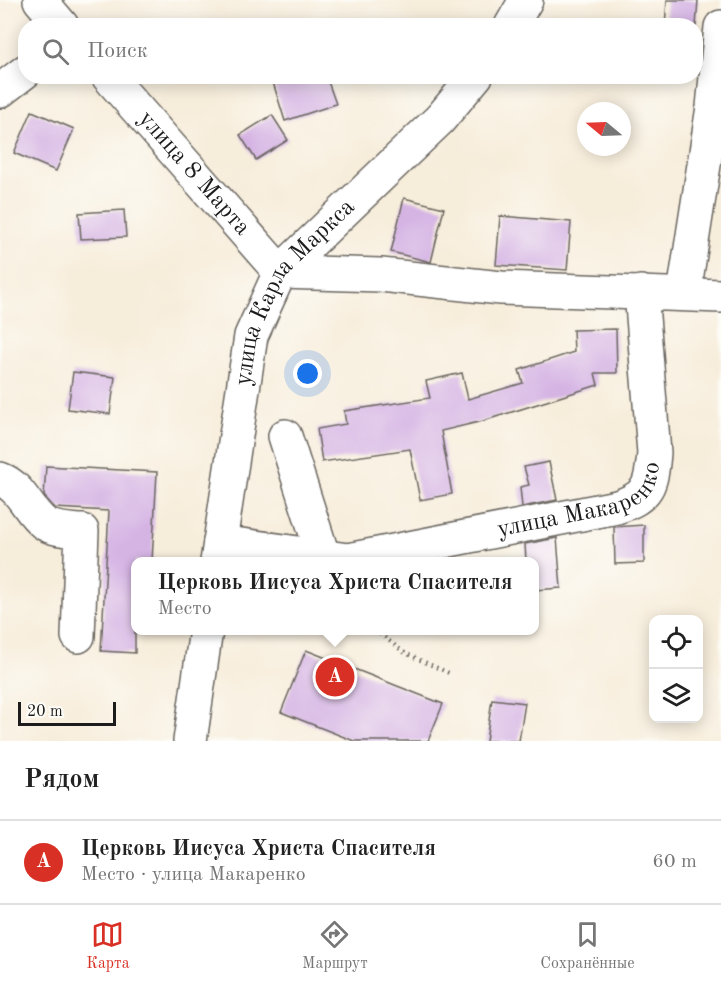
<!DOCTYPE html>
<html lang="ru">
<head>
<meta charset="utf-8">
<style>
	body { margin:0; font-family:"Old Standard TT",serif; background:#f2f2f2; color:#222 }
	.controls { position:absolute; right:18px; bottom:18px; display:grid; overflow:hidden; border-radius:12px; box-shadow:0 3px 15px #0003 }
	.controls button { width:54px; height:54px; display:grid; place-items:center; padding:0; border:0; border-bottom:2px solid #e0e0e0; background:#fff; color:#222; font:30px sans-serif }
	.compass { position:absolute; left:577px; top:102px; width:54px; height:54px; border-radius:50%; background:#fff; box-shadow:0 3px 15px #0003; rotate:289deg }
	.scale { position:absolute; left:18px; bottom:15px; width:98px; box-sizing:border-box; padding-left:6px; border:3px solid #1c1c1c; border-top:0; font-size:16px; line-height:21px; white-space:nowrap; color:#1c1c1c; -webkit-text-stroke:4px #fdfcf7; paint-order:stroke }
	.you { position:absolute; left:308px; top:374px; width:21px; height:21px; margin:-15px; border:4px solid #fff; border-radius:50%; background:#1a73e8; box-shadow:0 0 0 9px #1a73e833 }
	.badge { display:grid; place-items:center; width:39px; height:39px; border-radius:50%; background:#d93025; color:#fff; font-size:20px; font-weight:700 }
	.pin { position:absolute; translate:-50% -50%; border:3px solid #fff; box-shadow:0 2px 6px #0006 }
	.popup { position:absolute; left:131px; top:557px; width:408px; height:78px; box-sizing:border-box; display:grid; place-content:center; border-radius:12px; background:#fff; filter:drop-shadow(0 2px 4px #0005); font-size:20px; white-space:nowrap; color:#767676 }
	.popup b { font-size:22px; color:#222 }
	.popup::after { content:''; position:absolute; left:50%; top:100%; margin-left:-12px; border:12px solid transparent; border-top-color:#fff }
	.list { margin:0; padding:0; list-style:none }
	h2 { display:flex; justify-content:space-between; align-items:center; height:78px; margin:0; padding:0 24px; font-size:26px }
	h2 small { font-size:20px; font-weight:400; color:#767676 }
	.list li { display:grid; grid-template-columns:39px 1fr auto; gap:18px; align-items:center; box-sizing:border-box; height:84px; padding:0 24px; border-top:2px solid #e0e0e0 }
	.list b { display:block; font-size:22px; white-space:nowrap }
	.list p { margin:0; font-size:20px; white-space:nowrap; color:#767676 }
	.list em { font-size:20px; font-style:normal; color:#767676 }
	.icon { flex:none; width:33px; height:33px; fill:none; stroke:currentColor; stroke-width:2; stroke-linecap:round; stroke-linejoin:round }
	.map { position:relative; flex:none; width:721px; height:741px; overflow:hidden }
	.search { position:absolute; background:#fff; box-shadow:0 3px 15px #0003; left:18px; right:18px; top:18px; height:66px; display:flex; align-items:center; gap:15px; box-sizing:border-box; padding:0 21px; border-radius:24px; color:#767676; font-size:22px }
	.sheet { height:162px; background:#fff }
	nav { display:flex; justify-content:space-around; align-items:center; box-sizing:border-box; height:84px; border-top:2px solid #e0e0e0; background:#fff; font-size:16px; color:#767676 }
	nav a { display:grid; justify-items:center; gap:3px }
	nav .on { color:#d93025 }
	.map>svg:first-child { display:block }
	.building { fill:#d5b4e4 }
	.lines { fill:none; stroke-linecap:round; stroke-linejoin:round }
	.minor-casing { stroke:#69655f; stroke-width:36 }
	.path { stroke:#69655f; stroke-width:4; stroke-dasharray:1.5 4.5; stroke-linecap:butt }
	.minor { stroke:#fff; stroke-width:33 }
	.labels { text-anchor:middle; dominant-baseline:central; stroke-width:5; stroke-linejoin:round; paint-order:stroke }
	.street-label { font-size:24px; fill:#1c1c1c; stroke:#fdfcf7 }
</style>
</head>
<body>
<div class="map">
<svg width="721" height="741" viewBox="0 0 721 741">
	<rect width="100%" height="100%" fill="#fdfcf7"/>
	<filter id="ink" filterUnits="userSpaceOnUse"><feTurbulence type="fractalNoise" baseFrequency=".0167" numOctaves="2"/><feDisplacementMap in="SourceGraphic" scale="12" xChannelSelector="R" yChannelSelector="G"/><feConvolveMatrix kernelMatrix="1 2 1 2 8 2 1 2 1" color-interpolation-filters="sRGB"/></filter>
	<filter id="wash" filterUnits="userSpaceOnUse"><feTurbulence type="fractalNoise" baseFrequency=".008" numOctaves="4" result="noise"/><feDisplacementMap in="SourceGraphic" scale="24" xChannelSelector="R" yChannelSelector="G"/><feGaussianBlur stdDeviation="1.35" result="paint"/><feColorMatrix in="noise" values="0 0 0 0 0 0 0 0 0 0 0 0 0 0 0 0 0 1.4 0 .05"/><feComposite in="paint" operator="in"/></filter>
	<g filter="url(#wash)">
		<rect width="100%" height="100%" fill="#f7eddb"/>
		<g id="blocks">
			<!-- building -->
			<g class="building">
				<path d="M 667,0 L 698,0 L 696,26 L 665,26 Z"/>
				<path d="M 271,76 L 326,76 L 336,104 L 285,121 Z"/>
				<path d="M 32,111 L 74,129 L 56,171 L 14,153 Z"/>
				<path d="M 272,115 L 288,140 L 256,160 L 240,135 Z"/>
				<path d="M 404,198 L 444,208 L 431,262 L 391,252 Z"/>
				<path d="M 124,210 L 126,237 L 81,239 L 79,213 Z"/>
				<path d="M 500,216 L 571,222 L 567,270 L 496,265 Z"/>
				<path d="M 616,329 L 617,373 L 595,373 L 598,385 L 483,421 L 441,431 L 452,494 L 420,500 L 410,449 L 322,462 L 317,429 L 346,424 L 344,411 L 430,398 L 426,381 L 462,373 L 468,399 L 523,383 L 519,370 L 574,352 L 573,330 Z"/>
				<path d="M 73,372 L 115,377 L 110,414 L 68,409 Z"/>
				<path d="M 549,462 L 557,500 L 522,507 L 520,487 L 529,485 L 524,467 Z"/>
				<path d="M 46,466 L 157,472 L 152,561 L 135,561 L 135,653 L 101,651 L 109,511 L 55,508 L 44,496 Z"/>
				<path d="M 644,525 L 644,563 L 615,564 L 614,527 Z"/>
				<path d="M 557,538 L 561,588 L 534,590 L 534,561 L 526,561 L 525,544 Z"/>
				<path d="M 306,650 L 443,704 L 428,741 L 354,741 L 281,712 Z"/>
				<path d="M 492,699 L 525,703 L 519,741 L 486,741 Z"/>
			</g>
		</g>
	</g>
	<g filter="url(#ink)">
		<use href="#blocks" fill-opacity="0" stroke="#69655f" stroke-width="1.5"/>
		<g class="lines">
			<defs>
				<g id="minor">
					<path d="M 40,0 L 62,26"/>
					<path d="M 511,26 L 526,0"/>
					<path id="s1" d="M 108,76 L 280,272 L 381,275 L 501,288 L 721,296"/>
					<path d="M 0,91 L 26,71"/>
					<path d="M 684,293 L 713,107 L 721,27"/>
					<path d="M 285,436 L 325,562"/>
					<path d="M 0,479 C 22,487 26,509 44,523 C 54,530 70,530 82,531 L 78,636"/>
					<path id="s2" d="M 220,542 L 348,560 L 617,507 C 649,496 651,486 654,453 L 641,292"/>
					<path id="s3" d="M 217,562 L 251,336 L 280,272 L 440,119 L 476,76"/>
					<path d="M 190,741 L 206,630"/>
				</g>
			</defs>
			<!-- minor casing -->
			<use href="#minor" class="minor-casing"/>
			<!-- path -->
			<path class="path" d="M 375,630 L 405,653 L 451,674"/>
			<!-- minor -->
			<use href="#minor" class="minor"/>
		</g>
	</g>
	<g class="labels">
		<!-- street labels -->
		<g class="street-label">
			<text stroke="none"><textPath href="#s1" startOffset="130">улица 8 Марта</textPath></text>
			<text stroke="none"><textPath href="#s3" startOffset="288">улица Карла Маркса</textPath></text>
			<text stroke="none"><textPath href="#s2" startOffset="374">улица Макаренко</textPath></text>
		</g>
	</g>
</svg>
<div class="controls">
<button><svg class="icon" aria-label="locate" viewBox="0 0 24 24"><circle cx="12" cy="12" r="6"/><path d="M12 2v4M12 18v4M2 12h4M18 12h4"/></svg></button>
<button><svg class="icon" aria-label="layers" viewBox="0 0 24 24"><path d="M12 4l9 5-9 5-9-5zM3 14l9 5 9-5"/></svg></button>
</div>
<svg class="compass" viewBox="-18 -18 36 36"><path d="M0-13l5 13h-10z" fill="#e53935"/><path d="M0 13l5-13h-10z" fill="#767676"/></svg>
<div class="scale">20 m</div>
<div class="you"></div>
<div class="pin badge" style="left:335px;top:677px">A</div>
<div class="popup"><b>Церковь Иисуса Христа Спасителя</b>Место</div>
<div class="search"><svg class="icon" aria-label="search" viewBox="0 0 24 24"><circle cx="10" cy="10" r="6"/><path d="M15 15l6 6"/></svg>Поиск</div>
</div>
<section class="sheet">
<h2>Рядом<small></small></h2>
<ul class="list">
<li><span class="badge">A</span><div><b>Церковь Иисуса Христа Спасителя</b><p>Место · улица Макаренко</p></div><em>60 m</em></li>
</ul>
</section>
<nav>
<a class="on"><svg class="icon" aria-label="map" viewBox="0 0 24 24"><path d="M3 6l6-2 6 2 6-2v14l-6 2-6-2-6 2zM9 4v14M15 6v14"/></svg>Карта</a>
<a><svg class="icon" aria-label="directions" viewBox="0 0 24 24"><path d="M12 3l9 9-9 9-9-9zM9 14v-3h6M13 9l2 2-2 2"/></svg>Маршрут</a>
<a><svg class="icon" aria-label="saved" viewBox="0 0 24 24"><path d="M7 4h10v16l-5-4-5 4z"/></svg>Сохранённые</a>
</nav>
</body>
</html>
